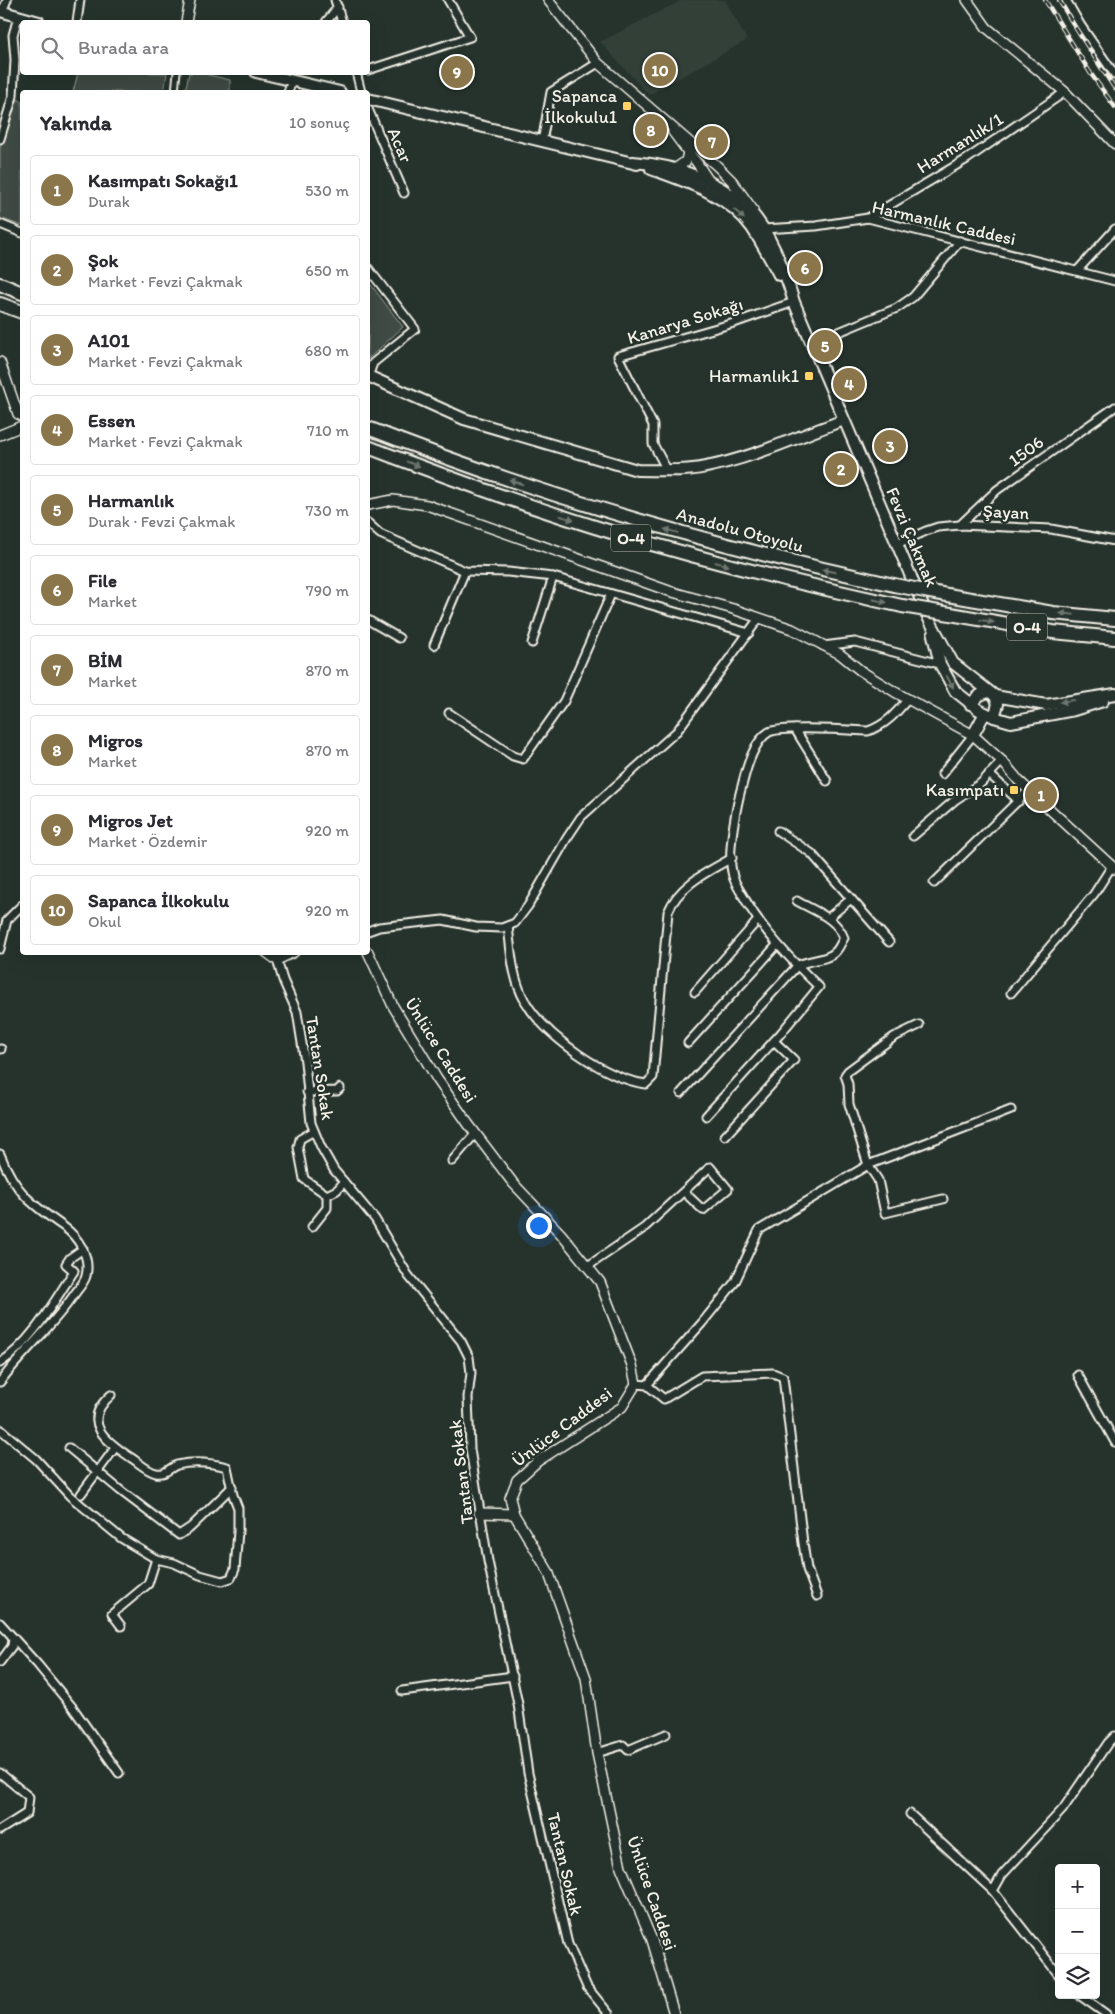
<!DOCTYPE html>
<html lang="tr">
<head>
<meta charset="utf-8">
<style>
	body { margin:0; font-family:Itim,sans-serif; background:#f7f7f7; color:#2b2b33 }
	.controls { position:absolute; right:15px; bottom:15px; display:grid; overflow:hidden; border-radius:5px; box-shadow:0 5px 20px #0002 }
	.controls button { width:45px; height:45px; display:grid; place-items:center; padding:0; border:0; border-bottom:1px solid #e1e1e2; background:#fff; color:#2b2b33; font:25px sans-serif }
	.you { position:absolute; left:538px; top:1225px; width:18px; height:18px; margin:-12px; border:4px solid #fff; border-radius:50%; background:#1a73e8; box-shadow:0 0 0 8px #1a73e833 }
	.badge { display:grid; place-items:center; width:32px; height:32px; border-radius:50%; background:#8a764a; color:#fff; font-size:16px; font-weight:700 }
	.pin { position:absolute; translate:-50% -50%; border:2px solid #fff; box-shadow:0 1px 5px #0006 }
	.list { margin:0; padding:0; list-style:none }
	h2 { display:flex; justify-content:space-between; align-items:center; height:65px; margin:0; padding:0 20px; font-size:21px }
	h2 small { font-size:16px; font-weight:400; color:#7c7c81 }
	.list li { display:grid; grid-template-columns:32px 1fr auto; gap:15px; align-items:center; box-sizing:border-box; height:70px; margin:0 10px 10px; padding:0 10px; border:1px solid #e1e1e2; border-radius:5px }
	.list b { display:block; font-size:19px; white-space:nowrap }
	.list p { margin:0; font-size:16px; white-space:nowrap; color:#7c7c81 }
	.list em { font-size:16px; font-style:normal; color:#7c7c81 }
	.icon { flex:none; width:28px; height:28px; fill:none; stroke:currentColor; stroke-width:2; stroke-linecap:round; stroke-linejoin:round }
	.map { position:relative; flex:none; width:1115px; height:2014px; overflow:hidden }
	.search { position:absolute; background:#fff; box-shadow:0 5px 20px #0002; left:20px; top:20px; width:350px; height:55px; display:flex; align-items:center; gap:12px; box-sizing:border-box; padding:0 18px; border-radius:5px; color:#7c7c81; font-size:19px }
	.panel { position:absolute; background:#fff; box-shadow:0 5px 20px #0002; left:20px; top:90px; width:350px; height:865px; border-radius:5px }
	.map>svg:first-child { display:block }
	.built { fill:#333f39 }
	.green { fill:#414b45; stroke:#9a9e96 }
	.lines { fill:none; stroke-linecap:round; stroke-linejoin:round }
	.pedestrian-casing { stroke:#f4f1e8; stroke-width:9 }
	.minor-casing { stroke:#f4f1e8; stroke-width:11 }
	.tertiary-casing { stroke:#f4f1e8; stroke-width:12 }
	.secondary-casing { stroke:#f4f1e8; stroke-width:14 }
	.motorway-casing { stroke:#f4f1e8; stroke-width:16 }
	.pedestrian { stroke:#26332d; stroke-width:5 }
	.minor { stroke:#26332d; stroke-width:7 }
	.tertiary { stroke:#26332d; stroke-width:9 }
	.secondary { stroke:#26332d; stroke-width:10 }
	.motorway { stroke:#26332d; stroke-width:12 }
	.rail-casing { stroke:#f4f1e8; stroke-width:4.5 }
	.rail { stroke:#26332d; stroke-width:2.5; stroke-dasharray:8; stroke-linecap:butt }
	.motorway-bridge-casing { stroke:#f4f1e8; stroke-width:16; stroke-linecap:butt }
	.motorway-bridge { stroke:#26332d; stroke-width:12 }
	.oneway { fill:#6e766e }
	.poi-dot { fill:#ffd166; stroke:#26332d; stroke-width:2 }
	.labels { text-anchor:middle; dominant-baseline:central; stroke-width:5; stroke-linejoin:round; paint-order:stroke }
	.shield { fill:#26332d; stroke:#b6b8b0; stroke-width:1 }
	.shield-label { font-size:16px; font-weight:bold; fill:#f4f1e8 }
	.poi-label { font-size:18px; fill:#f4f1e8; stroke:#26332d; text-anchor:end }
	.street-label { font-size:18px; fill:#f4f1e8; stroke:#26332d }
</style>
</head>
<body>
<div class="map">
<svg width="1115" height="2014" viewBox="0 0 1115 2014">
	<rect width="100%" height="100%" fill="#26332d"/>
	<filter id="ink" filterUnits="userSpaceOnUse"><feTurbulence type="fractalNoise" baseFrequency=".02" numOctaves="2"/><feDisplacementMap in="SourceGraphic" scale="10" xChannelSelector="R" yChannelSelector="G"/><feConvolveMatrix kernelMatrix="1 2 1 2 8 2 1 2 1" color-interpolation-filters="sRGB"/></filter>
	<g filter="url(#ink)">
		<!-- built -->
		<path class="built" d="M 682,0 L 725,0 L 747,40 L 649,95 L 600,42 Z"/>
		<!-- green -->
		<g class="green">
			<path d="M 78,73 L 78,72 L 167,73 L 164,92 L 73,92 Z"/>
			<path d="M 189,73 L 200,73 L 230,80 L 230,92 L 185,92 Z"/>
			<path d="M 18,99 L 22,102 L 22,226 L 0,218 L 0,148 Z"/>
			<path d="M 368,281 L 403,327 L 368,359 Z"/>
		</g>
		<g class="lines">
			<defs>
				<path id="pedestrian" d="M 175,92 L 177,72"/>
				<g id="minor">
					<path d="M 335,0 L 342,22"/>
					<path d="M 1066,0 L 1081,26 L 1115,75"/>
					<path d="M 2,12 L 7,0"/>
					<path d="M 77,22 L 80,0"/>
					<path d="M 326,22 L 338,7"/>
					<path d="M 368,70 L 470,37 L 448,0"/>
					<path d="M 356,72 L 361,92"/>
					<path d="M 288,92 L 292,81"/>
					<path d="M 368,109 L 404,193"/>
					<path d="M 0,139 L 13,96 L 15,60 L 13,35 L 18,17"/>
					<path d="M 542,142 L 551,92 L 598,63"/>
					<path d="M 868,218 L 967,159 L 1065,92"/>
					<path d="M 0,224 L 22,233"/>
					<path d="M 763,229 L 816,226 L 868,218 L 1115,281"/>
					<path d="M 368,268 L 415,329 L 373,363 L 368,377"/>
					<path d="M 1077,271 L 1115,229"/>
					<path d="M 812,343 L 897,308 L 913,297 L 960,241"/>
					<path d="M 667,470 L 653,444 L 653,425 L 618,356 L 734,323 L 794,302"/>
					<path d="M 368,523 L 380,534 L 465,571 L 508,572 L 553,577 L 749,633"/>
					<path d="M 960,525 L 997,490 L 1115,407"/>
					<path d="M 897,544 L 926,531 L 938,527 L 960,525 L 1051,529 L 1115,541"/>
					<path d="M 368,620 L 399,638"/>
					<path d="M 532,643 L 553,577"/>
					<path d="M 434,645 L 465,571"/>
					<path d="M 823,646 L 855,642 L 940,664"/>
					<path d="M 449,713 L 513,756 L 523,759 L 564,701 L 611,594"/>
					<path d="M 795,729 L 827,781"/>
					<path d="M 942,774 L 973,735"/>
					<path d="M 989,774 L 1019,801"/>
					<path d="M 778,831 L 811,853 L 889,942"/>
					<path d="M 913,836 L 955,800 L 981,783 L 1002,761"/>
					<path d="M 934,883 L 1029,790"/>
					<path d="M 828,918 L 851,899"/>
					<path d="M 508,926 C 511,951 512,978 525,1001 C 545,1036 606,1079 646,1084 L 653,1077 L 668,912 C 679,885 707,872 732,858"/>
					<path d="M 368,931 L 379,927 L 443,920 L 476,927 L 502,928 L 515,923 L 528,906 L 567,838 L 581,817 L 677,731 L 759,618"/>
					<path d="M 0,949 L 7,920 L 22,905"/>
					<path d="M 277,960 L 283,980 L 297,1012 L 305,1062 L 311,1123 L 321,1147 L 334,1170 L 375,1219 L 408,1275 L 461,1341 L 469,1357 L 471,1373 L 468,1397 L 470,1449 L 488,1561 L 518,1704 L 528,1773 L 568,1944 L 587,1987 L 609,2014"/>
					<path d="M 695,992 L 758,920"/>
					<path d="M 1011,993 L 1094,894 L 1112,866"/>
					<path d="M 919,1025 L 894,1037 L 848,1071 L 845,1075 L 848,1084 L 849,1104 L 868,1165 L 878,1180 L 885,1213 L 943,1199"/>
					<path d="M 688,1043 L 777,945"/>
					<path d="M 0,1049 L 1,1049"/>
					<path d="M 307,1092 L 337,1091 L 340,1088"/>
					<path d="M 681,1093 L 797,966 C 808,959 827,961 835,952 C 839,949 841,942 844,938 C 837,918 814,911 797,901"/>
					<path d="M 706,1116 L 781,1033 L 819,987 C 790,959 763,931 743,896 C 739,889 733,881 732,872 C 727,851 737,803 743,782 C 747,766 754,741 769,732 C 782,726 850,730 868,731 C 886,725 896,713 908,699"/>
					<path d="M 725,1136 L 794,1060 L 774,1041"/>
					<path d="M 0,1154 C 15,1192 31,1204 64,1227 C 78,1237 91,1257 86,1276 C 85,1281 80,1287 76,1292 C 54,1325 23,1351 0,1382"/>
					<path d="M 452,1161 L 475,1134"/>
					<path d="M 327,1195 L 337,1190 L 344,1182"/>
					<path d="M 312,1227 L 327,1208 L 327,1195 L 304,1179 L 298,1147 L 300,1139 L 314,1131"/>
					<path d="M 588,1266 L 644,1228 L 710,1167 L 728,1189 L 703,1210 L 684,1192"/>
					<path d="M 0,1363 C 32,1342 53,1303 74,1271 L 66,1264 L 70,1258 L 83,1249"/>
					<path d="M 1078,1375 L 1115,1442"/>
					<path d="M 636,1384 L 647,1385 L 664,1399 L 702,1376 L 773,1373 L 783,1377 L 803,1543 L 807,1569 L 817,1596"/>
					<path d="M 647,1385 L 702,1323 L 735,1282 L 759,1230 L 868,1165 L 1011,1110"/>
					<path d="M 0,1429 L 36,1459 L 70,1496 L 121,1538 L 156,1559 L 174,1563 L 200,1575 L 222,1581 L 231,1578 L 235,1569 L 238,1531 L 238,1508 L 233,1495 L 227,1467 C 212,1463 193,1461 177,1465 C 169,1468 166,1475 156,1473 C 147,1471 138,1462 130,1457 C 106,1441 80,1422 111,1395"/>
					<path d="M 69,1448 L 121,1491 L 179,1535 L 191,1527 L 232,1487"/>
					<path d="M 81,1494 L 115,1448"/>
					<path d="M 0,1623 L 38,1665 L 73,1708 L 119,1773"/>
					<path d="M 121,1626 L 112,1614 L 148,1584 L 156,1559"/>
					<path d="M 0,1662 L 12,1646 L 13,1638"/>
					<path d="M 402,1691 L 513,1676"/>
					<path d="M 597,1753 L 623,1745 L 628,1750 L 666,1734"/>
					<path d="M 0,1773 L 29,1797 L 27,1813 L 0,1830"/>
					<path d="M 910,1814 L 993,1891"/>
					<path d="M 1059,1975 L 993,1891 L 1002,1875 L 1063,1809 L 1108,1743 L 1115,1736"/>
					<path d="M 1079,1995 L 1106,2014"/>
				</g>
				<g id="tertiary">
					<path d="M 548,0 L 598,63 L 717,166 L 732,181 L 753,210"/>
					<path d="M 967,0 L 987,28 L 1065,92 L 1115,144"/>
					<path d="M 186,22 L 190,0"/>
					<path d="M 673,132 L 688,152 L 686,161 L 675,169"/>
					<path d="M 688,152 L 697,163 L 711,184"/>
					<path d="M 0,362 L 18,414 L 22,416"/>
					<path d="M 0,435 L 22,426"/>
					<path d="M 368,505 L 393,500 L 427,505 L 669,591 L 733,609 L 792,629 L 840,654 L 861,671 L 895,692 L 973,735 L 1002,761 L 1019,781 L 1115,869"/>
					<path d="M 266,952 L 277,960 L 294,952"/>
					<path d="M 368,952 L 393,1006 L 437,1079 L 469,1125 L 513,1183 L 561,1234 L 600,1282 L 632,1365 L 636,1384 L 622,1407 L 538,1461 L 517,1480 L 510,1498 L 514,1514 L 548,1571 L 586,1678 L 597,1753 L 621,1867 L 652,1940 L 674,2014"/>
					<path d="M 479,1513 L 514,1514"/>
				</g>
				<g id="secondary">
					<path d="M 0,11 L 39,22"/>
					<path d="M 256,72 L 340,92"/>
					<path d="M 368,99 L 637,164"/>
					<path d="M 633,162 C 678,165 726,182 756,218 C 773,240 786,275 794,302 L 929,619 L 953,663 L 995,696 L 1046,705 L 1115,694"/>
					<path d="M 651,169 C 687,182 729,195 752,228 C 762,243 770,259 779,275"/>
					<path d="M 368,376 L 464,419 L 637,470 C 660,470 684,472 706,467 C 753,458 799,436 844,420"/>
					<path d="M 933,635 L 940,664 L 955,691 L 979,710 L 994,717 L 1011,722 L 1074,710 L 1103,701"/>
					<path d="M 970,704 L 980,695 L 988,692"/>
					<path d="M 994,717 L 998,704 L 995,696"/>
					<path d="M 973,735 L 985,713"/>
				</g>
				<g id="motorway">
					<path d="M 0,284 L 22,293"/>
					<path d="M 0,304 L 22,312"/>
					<path d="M 368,428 C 538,495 714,546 894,585"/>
					<path d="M 368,447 C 467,485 567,521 670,549 C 746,571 824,589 902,606"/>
					<path d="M 930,592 L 1053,613 L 1115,619"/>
					<path d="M 939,612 L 1053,632 L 1115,638"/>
				</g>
			</defs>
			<!-- pedestrian casing -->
			<use href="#pedestrian" class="pedestrian-casing"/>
			<!-- minor casing -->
			<use href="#minor" class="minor-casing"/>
			<!-- tertiary casing -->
			<use href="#tertiary" class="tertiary-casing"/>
			<!-- secondary casing -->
			<use href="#secondary" class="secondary-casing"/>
			<!-- motorway casing -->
			<use href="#motorway" class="motorway-casing"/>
			<!-- pedestrian -->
			<use href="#pedestrian" class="pedestrian"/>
			<!-- minor -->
			<use href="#minor" class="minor"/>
			<!-- tertiary -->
			<use href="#tertiary" class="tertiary"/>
			<!-- secondary -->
			<use href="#secondary" class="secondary"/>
			<!-- motorway -->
			<use href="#motorway" class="motorway"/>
			<defs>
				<g id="rail">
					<path d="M 1045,0 L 1091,74 L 1115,107"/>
					<path d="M 1059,0 L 1075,27 L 1115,89"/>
				</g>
			</defs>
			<!-- rail casing -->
			<use href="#rail" class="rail-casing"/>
			<!-- rail -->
			<use href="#rail" class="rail"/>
			<defs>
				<g id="motorway-bridge">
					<path d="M 894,585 L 930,592"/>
					<path d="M 902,606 L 939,612"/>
				</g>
			</defs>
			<!-- motorway-bridge casing -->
			<use href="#motorway-bridge" class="motorway-bridge-casing"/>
			<!-- motorway-bridge -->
			<use href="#motorway-bridge" class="motorway-bridge"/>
		</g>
		<!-- one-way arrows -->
		<defs><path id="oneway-solid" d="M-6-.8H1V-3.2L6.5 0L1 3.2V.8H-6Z" transform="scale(1.25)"/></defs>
		<g class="oneway">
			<use href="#oneway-solid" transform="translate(739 214) rotate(43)"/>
			<use href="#oneway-solid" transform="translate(413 464) rotate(20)"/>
			<use href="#oneway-solid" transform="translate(516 482) rotate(-161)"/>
			<use href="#oneway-solid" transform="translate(567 518) rotate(18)"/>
			<use href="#oneway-solid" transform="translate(671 531) rotate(-164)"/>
			<use href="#oneway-solid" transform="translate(722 564) rotate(15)"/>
			<use href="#oneway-solid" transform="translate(829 571) rotate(-168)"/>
			<use href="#oneway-solid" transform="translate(880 601) rotate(13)"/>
			<use href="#oneway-solid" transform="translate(1067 614) rotate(-174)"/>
			<use href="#oneway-solid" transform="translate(987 621) rotate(10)"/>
			<use href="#oneway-solid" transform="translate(950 682) rotate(61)"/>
			<use href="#oneway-solid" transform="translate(1067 701) rotate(171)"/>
		</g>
	</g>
	<!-- markers -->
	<g class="poi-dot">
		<rect x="622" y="101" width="10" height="10" rx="2.5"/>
		<rect x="804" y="371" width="10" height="10" rx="2.5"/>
		<rect x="1009" y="785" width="10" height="10" rx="2.5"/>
	</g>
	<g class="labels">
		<!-- shield labels -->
		<g class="shield">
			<rect x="611" y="524.5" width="40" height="27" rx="4"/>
			<rect x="1007" y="613.5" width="40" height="27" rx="4"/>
		</g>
		<g class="shield-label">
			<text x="631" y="538">O-4</text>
			<text x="1027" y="627">O-4</text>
		</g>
		<!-- poi labels -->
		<g class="poi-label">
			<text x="617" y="96">Sapanca<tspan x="617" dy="21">İlkokulu1</tspan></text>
			<text x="799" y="376">Harmanlık1</text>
			<text x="1004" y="790">Kasımpatı</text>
		</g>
		<!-- street labels -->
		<g class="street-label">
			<text transform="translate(960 143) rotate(-32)">Harmanlık/1</text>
			<text transform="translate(400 145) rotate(66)">Acar</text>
			<text transform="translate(944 223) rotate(13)">Harmanlık Caddesi</text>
			<text transform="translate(685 321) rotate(-17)">Kanarya Sokağı</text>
			<text transform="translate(1026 451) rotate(-36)">1506</text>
			<text transform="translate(1006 512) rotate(3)">Şayan</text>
			<text transform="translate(740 530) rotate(15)">Anadolu Otoyolu</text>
			<text transform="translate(912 537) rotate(67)">Fevzi Çakmak</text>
			<text transform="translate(441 1050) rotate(58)">Ünlüce Caddesi</text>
			<text transform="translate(320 1068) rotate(81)">Tantan Sokak</text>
			<text transform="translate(562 1427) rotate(-37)">Ünlüce Caddesi</text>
			<text transform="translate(461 1472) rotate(-97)">Tantan Sokak</text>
			<text transform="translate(565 1864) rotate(77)">Tantan Sokak</text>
			<text transform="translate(652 1893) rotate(71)">Ünlüce Caddesi</text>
		</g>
	</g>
</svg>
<div class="controls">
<button>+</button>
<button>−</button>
<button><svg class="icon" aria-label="layers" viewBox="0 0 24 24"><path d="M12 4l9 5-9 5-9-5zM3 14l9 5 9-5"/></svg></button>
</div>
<div class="you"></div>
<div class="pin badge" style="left:1041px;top:795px">1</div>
<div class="pin badge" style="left:841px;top:469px">2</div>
<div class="pin badge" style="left:890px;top:446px">3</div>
<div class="pin badge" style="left:849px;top:384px">4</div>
<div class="pin badge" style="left:825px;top:346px">5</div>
<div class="pin badge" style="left:805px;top:268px">6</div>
<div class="pin badge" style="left:712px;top:142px">7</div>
<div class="pin badge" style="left:651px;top:130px">8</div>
<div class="pin badge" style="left:457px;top:72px">9</div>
<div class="pin badge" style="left:660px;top:70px">10</div>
<div class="search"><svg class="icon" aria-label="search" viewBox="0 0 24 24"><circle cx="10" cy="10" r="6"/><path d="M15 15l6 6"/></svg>Burada ara</div>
<section class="panel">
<h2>Yakında<small>10 sonuç</small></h2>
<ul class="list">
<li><span class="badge">1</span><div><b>Kasımpatı Sokağı1</b><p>Durak</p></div><em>530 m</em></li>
<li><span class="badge">2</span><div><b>Şok</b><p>Market · Fevzi Çakmak</p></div><em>650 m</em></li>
<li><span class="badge">3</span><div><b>A101</b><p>Market · Fevzi Çakmak</p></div><em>680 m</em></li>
<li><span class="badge">4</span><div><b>Essen</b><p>Market · Fevzi Çakmak</p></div><em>710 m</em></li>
<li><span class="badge">5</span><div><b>Harmanlık</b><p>Durak · Fevzi Çakmak</p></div><em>730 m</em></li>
<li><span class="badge">6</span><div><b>File</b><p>Market</p></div><em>790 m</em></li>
<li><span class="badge">7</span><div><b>BİM</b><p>Market</p></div><em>870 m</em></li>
<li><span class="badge">8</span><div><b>Migros</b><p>Market</p></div><em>870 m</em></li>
<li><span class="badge">9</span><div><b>Migros Jet</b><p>Market · Özdemir</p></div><em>920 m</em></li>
<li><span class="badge">10</span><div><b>Sapanca İlkokulu</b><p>Okul</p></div><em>920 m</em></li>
</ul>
</section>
</div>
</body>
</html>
